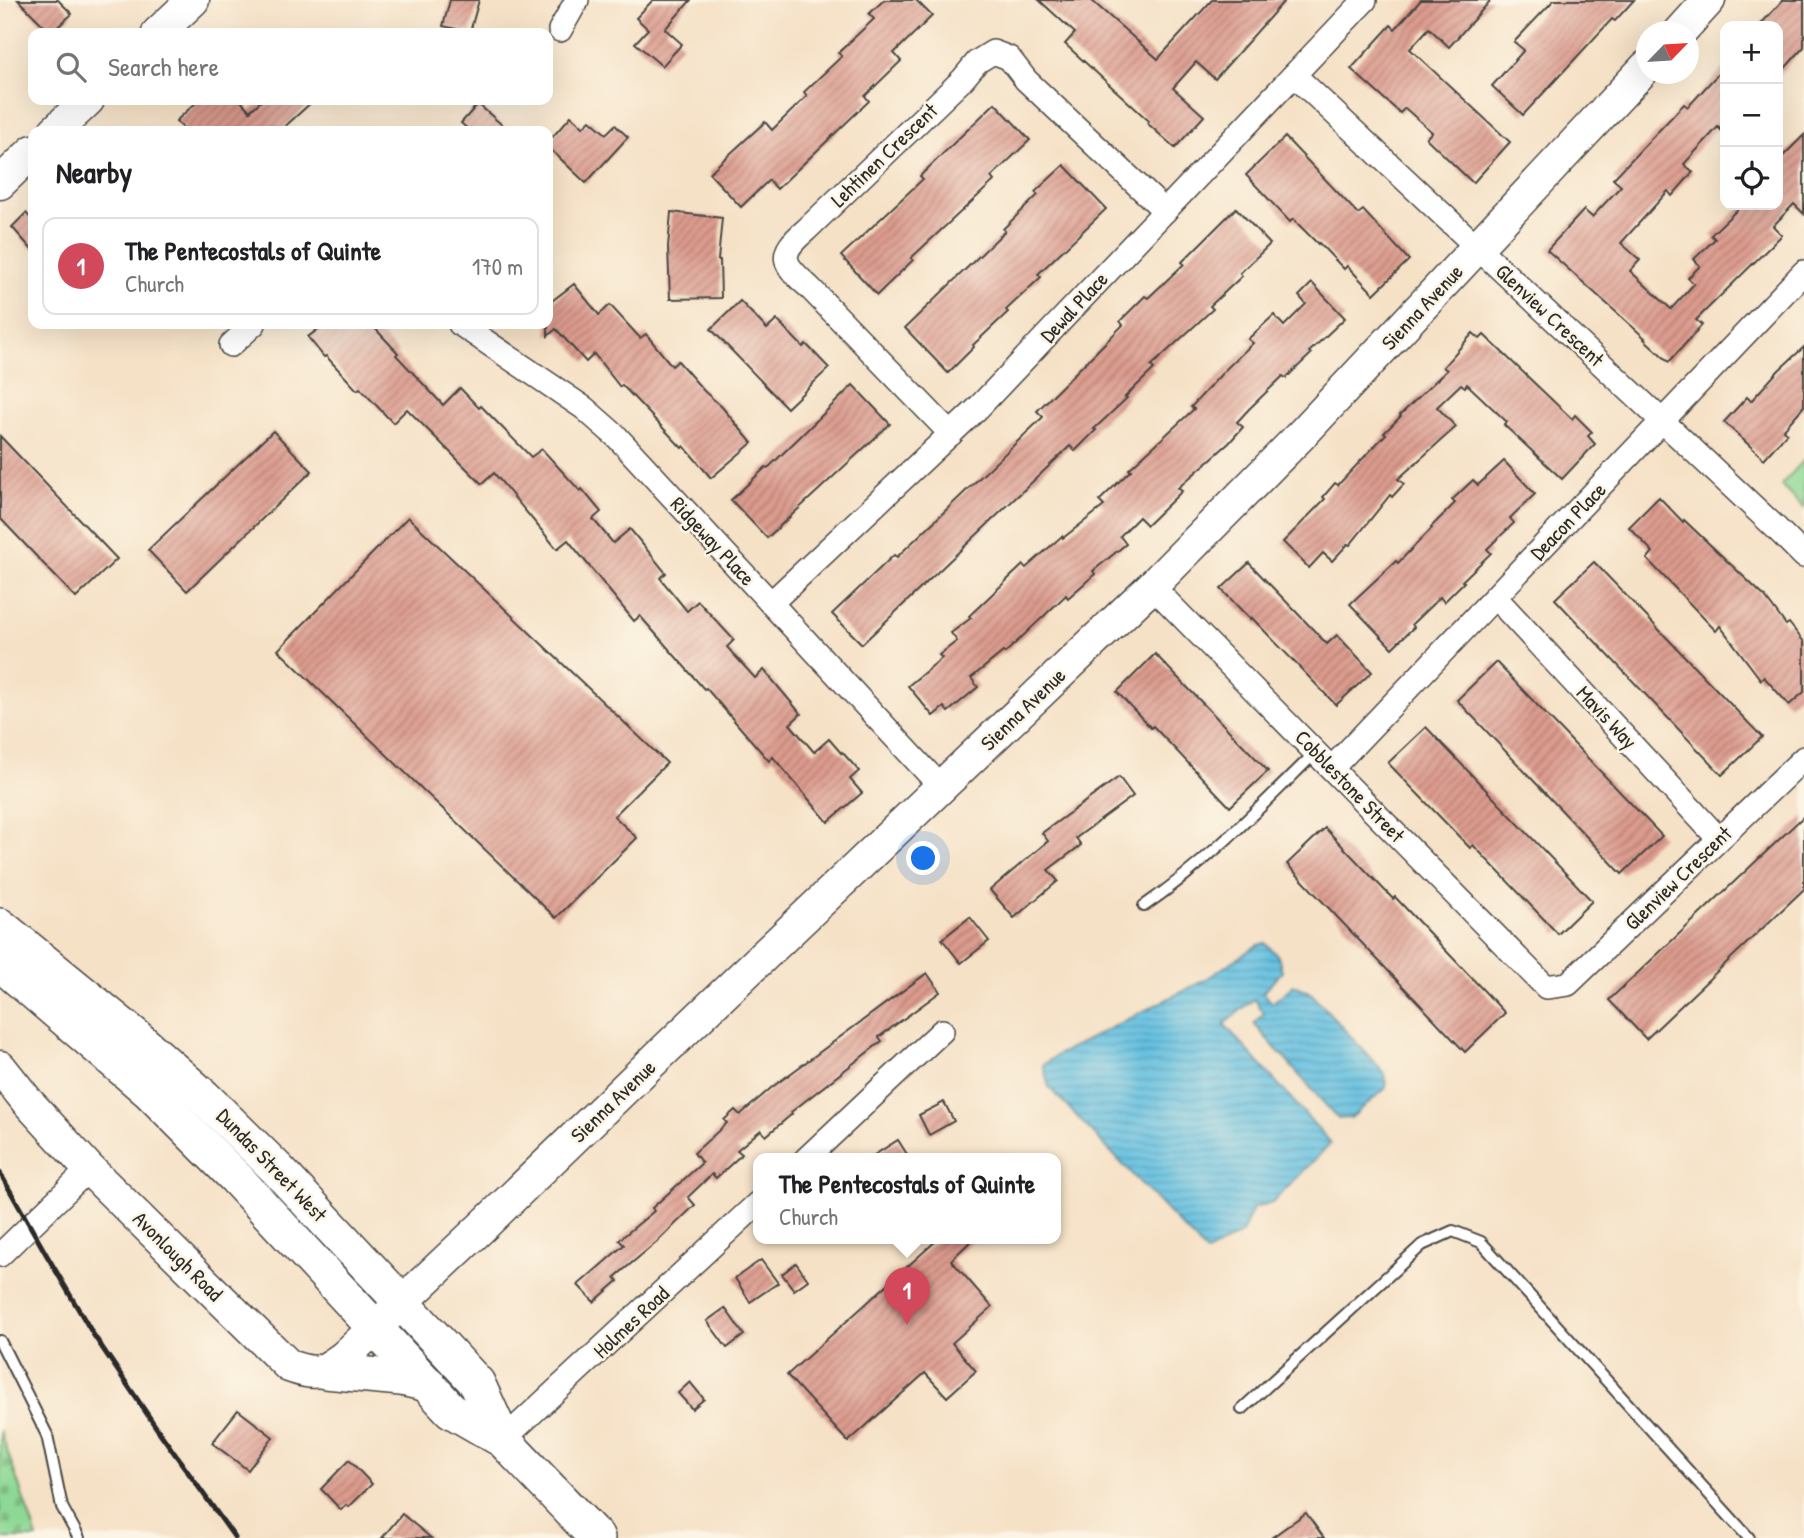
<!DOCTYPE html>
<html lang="en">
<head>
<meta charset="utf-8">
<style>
	body { margin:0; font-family:"Patrick Hand",sans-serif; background:#f6f6f6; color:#202124 }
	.controls { position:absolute; right:21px; top:21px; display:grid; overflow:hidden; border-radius:14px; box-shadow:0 7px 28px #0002 }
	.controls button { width:63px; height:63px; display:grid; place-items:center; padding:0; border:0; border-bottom:2px solid #e0e0e0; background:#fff; color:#202124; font:35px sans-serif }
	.compass { position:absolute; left:1636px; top:21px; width:63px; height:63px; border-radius:50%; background:#fff; box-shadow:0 7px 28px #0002; rotate:65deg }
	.you { position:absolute; left:924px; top:859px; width:24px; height:24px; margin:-18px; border:5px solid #fff; border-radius:50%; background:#1a73e8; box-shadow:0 0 0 10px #1a73e833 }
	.badge { display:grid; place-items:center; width:46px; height:46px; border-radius:50%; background:#d1495b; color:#fff; font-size:23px; font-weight:700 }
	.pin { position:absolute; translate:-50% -58px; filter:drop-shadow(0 2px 4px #0008) }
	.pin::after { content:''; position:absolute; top:37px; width:24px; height:21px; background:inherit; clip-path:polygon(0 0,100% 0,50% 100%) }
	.popup { position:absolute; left:753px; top:1153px; width:308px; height:91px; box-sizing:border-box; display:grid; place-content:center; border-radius:14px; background:#fff; filter:drop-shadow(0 2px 5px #0005); font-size:23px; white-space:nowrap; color:#757577 }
	.popup b { font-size:26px; color:#202124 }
	.popup::after { content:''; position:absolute; left:50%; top:100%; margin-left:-14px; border:14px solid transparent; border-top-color:#fff }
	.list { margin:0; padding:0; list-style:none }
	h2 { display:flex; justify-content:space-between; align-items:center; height:91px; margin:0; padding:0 28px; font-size:30px }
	h2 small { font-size:23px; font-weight:400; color:#757577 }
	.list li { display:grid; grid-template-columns:46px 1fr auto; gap:21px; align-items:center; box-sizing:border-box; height:98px; margin:0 14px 14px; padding:0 14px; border:2px solid #e0e0e0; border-radius:14px }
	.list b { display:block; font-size:26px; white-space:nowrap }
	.list p { margin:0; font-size:23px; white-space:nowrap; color:#757577 }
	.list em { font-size:23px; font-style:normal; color:#757577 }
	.icon { flex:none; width:38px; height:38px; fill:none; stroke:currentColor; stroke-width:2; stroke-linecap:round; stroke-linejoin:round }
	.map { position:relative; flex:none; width:1804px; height:1538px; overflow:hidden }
	.search { position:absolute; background:#fff; box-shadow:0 7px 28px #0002; left:28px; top:28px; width:525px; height:77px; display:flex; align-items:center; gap:18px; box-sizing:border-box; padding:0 24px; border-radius:14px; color:#757577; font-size:26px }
	.panel { position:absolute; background:#fff; box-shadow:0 7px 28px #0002; left:28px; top:126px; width:525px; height:203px; border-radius:14px }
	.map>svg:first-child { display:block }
	.green { fill:#8dd894; stroke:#5c8260; stroke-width:2 }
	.cemetery { fill:url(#cemetery-stones); stroke:#5c8260; stroke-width:2 }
	.water { fill:url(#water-rules); stroke:#477686; stroke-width:2 }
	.building { fill:url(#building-hatch) }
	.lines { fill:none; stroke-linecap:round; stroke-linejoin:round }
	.lane-casing { stroke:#494642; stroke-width:14 }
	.street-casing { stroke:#494642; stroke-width:26 }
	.secondary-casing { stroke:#494642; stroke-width:35 }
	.primary-casing { stroke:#494642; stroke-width:38 }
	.lane { stroke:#fff; stroke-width:10 }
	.street { stroke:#fff; stroke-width:23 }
	.secondary { stroke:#fff; stroke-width:32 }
	.primary { stroke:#fff; stroke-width:35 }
	.rail { stroke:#2b2b2b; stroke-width:5 }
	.labels { text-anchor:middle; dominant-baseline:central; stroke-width:5; stroke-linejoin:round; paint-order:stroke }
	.street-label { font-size:21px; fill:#2b2b2b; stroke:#fcf5e5 }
</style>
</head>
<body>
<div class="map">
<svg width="1804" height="1538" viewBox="0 0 1804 1538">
	<defs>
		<pattern id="cemetery-stones" width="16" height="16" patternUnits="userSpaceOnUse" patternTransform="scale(1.75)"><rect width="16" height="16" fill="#8dd894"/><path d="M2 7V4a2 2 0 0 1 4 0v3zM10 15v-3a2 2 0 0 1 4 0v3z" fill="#7aba80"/></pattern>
		<pattern id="water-rules" width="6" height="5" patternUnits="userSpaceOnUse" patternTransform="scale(1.75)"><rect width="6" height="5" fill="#63c0e1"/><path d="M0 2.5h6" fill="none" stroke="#529cb7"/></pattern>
		<pattern id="building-hatch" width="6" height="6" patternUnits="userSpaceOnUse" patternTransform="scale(1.75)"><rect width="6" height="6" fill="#dc9b8e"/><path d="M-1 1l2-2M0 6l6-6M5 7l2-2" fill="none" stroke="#b37f74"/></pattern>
	</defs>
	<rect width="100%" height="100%" fill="#fcf5e5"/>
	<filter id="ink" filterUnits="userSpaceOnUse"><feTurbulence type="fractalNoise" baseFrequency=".0143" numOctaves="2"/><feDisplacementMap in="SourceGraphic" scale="14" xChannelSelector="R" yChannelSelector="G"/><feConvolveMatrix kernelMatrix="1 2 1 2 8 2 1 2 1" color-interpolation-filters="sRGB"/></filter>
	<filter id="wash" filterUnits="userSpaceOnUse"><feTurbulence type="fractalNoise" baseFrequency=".00686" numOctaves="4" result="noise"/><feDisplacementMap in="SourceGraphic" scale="28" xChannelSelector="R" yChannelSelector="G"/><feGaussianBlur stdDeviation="1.57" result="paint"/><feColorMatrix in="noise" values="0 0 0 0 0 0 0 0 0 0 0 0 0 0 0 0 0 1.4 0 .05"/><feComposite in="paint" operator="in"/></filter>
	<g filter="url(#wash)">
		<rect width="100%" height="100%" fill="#f5e1c6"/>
		<!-- green -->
		<path class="green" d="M 1804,460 L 1804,508 L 1781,485 Z"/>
		<!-- cemetery -->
		<path class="cemetery" d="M 0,1430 L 37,1538 L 0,1538 Z"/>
		<!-- water -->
		<path class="water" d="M 1265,943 L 1278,956 L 1282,972 L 1263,992 L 1272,1003 L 1294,985 L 1311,993 L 1385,1074 L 1386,1088 L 1351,1118 L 1338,1119 L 1254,1024 L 1264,1013 L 1254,999 L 1224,1024 L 1331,1143 L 1272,1203 L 1253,1208 L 1242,1233 L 1207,1253 L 1049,1087 L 1043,1065 L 1057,1055 L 1205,980 L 1256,946 Z"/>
		<g id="blocks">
			<!-- building -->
			<g class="building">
				<path d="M 18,0 L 58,0 L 72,14 L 51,33 Z"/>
				<path d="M 450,0 L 479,0 L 470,32 L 443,26 Z"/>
				<path d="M 653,0 L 691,0 L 665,29 L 682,44 L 662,66 L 635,43 L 648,29 L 636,18 Z"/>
				<path d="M 884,0 L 916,0 L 932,16 L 894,53 L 901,61 L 865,96 L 869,101 L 777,189 L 769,180 L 741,207 L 709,173 L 765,122 L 772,130 L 807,96 L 804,92 L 842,56 L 838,53 L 874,19 L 869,14 Z"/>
				<path d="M 1039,0 L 1091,0 L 1158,59 L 1212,0 L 1285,0 L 1215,79 L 1196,62 L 1173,88 L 1204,116 L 1175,148 L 1147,123 L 1149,121 L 1065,44 L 1075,33 Z"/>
				<path d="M 1421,0 L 1491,0 L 1449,47 L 1429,28 L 1410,49 L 1510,142 L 1473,183 L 1426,138 L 1432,132 L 1405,108 L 1400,113 L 1351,69 L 1391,25 L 1395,29 Z"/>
				<path d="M 1554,0 L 1634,0 L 1615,21 L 1612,19 L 1523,115 L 1492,86 L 1524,50 L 1514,42 Z"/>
				<path d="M 1783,0 L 1804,0 L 1804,47 L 1778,76 L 1778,26 L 1759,26 Z"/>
				<path d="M 1725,66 L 1725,134 L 1718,127 L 1684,164 L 1693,172 L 1672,196 L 1668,191 L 1621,243 L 1640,260 L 1630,271 L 1671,309 L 1694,284 L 1688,278 L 1700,266 L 1694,259 L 1715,239 L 1711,235 L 1742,205 L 1778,205 L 1778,161 L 1804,135 L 1804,214 L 1794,204 L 1773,226 L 1782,235 L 1696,320 L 1702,325 L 1669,362 L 1644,339 L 1645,338 L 1547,250 L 1584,210 L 1592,217 L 1621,186 L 1613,179 L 1684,104 L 1688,107 Z"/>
				<path d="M 199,100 L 240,100 L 250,111 L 262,100 L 314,100 L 280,131 L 186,131 L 176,121 Z"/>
				<path d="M 995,103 L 1030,140 L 991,177 L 994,181 L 911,258 L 913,260 L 877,295 L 841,256 L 923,179 L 920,176 Z"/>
				<path d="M 478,104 L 509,131 L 470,131 L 461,123 Z"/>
				<path d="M 571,116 L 583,127 L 590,120 L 606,134 L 615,125 L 628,137 L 586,183 L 548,147 L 548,142 Z"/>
				<path d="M 1285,137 L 1358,214 L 1363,210 L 1409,260 L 1374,294 L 1347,266 L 1344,269 L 1319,243 L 1318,244 L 1293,219 L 1290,222 L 1246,175 Z"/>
				<path d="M 1064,165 L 1106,209 L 1038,274 L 1041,277 L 1006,310 L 1008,312 L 973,345 L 974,347 L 948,373 L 905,328 L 1005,231 L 1003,229 L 1038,195 L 1035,192 Z"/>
				<path d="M 1236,208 L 1270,244 L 1240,273 L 1242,276 L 1210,306 L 1213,309 L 1151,366 L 1154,369 L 1125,397 L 1127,398 L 1094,429 L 1096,430 L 1075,451 L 1070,446 L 862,644 L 832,614 L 894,555 L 897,557 L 1043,417 L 1037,411 L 1123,325 L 1120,321 L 1145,296 L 1148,298 L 1184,264 L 1182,262 Z"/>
				<path d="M 671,212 L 722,218 L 718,260 L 720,260 L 721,298 L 670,299 L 668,247 Z"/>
				<path d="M 26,213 L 33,221 L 33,251 L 12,227 Z"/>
				<path d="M 1312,283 L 1345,318 L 1309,352 L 1311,354 L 1286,378 L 1283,376 L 1249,409 L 1237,422 L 1243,427 L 1229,443 L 1178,488 L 1182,491 L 1147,525 L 1139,517 L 1120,536 L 1126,544 L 1093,571 L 1095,574 L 1068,598 L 1066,595 L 1005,653 L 1003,652 L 971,678 L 978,687 L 948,712 L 944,707 L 933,716 L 908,686 L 942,658 L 939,655 L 957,641 L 951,633 L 971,618 L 969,616 L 1023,565 L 1026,568 L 1062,536 L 1063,538 L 1104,506 L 1099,501 L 1131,470 L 1129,469 L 1194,409 L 1191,407 L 1226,369 L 1253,343 L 1248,339 L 1274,315 L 1284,326 L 1306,304 L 1299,296 Z"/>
				<path d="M 574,284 L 599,315 L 610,305 L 640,338 L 646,334 L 672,366 L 678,361 L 704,391 L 722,407 L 752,443 L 711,478 L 684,446 L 682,448 L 622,385 L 620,387 L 594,354 L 586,362 L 556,329 L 548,336 L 548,304 Z"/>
				<path d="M 740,301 L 767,329 L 777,320 L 803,347 L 806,344 L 829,368 L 787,408 L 711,329 Z"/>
				<path d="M 325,324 L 371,324 L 398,353 L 396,355 L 443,405 L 460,388 L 479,408 L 481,406 L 531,457 L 542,449 L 580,491 L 582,489 L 601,512 L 593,519 L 613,543 L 630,529 L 666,573 L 660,578 L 687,611 L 698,601 L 734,640 L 727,647 L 755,678 L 764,670 L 801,714 L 790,724 L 814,752 L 829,739 L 841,753 L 842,752 L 859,771 L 850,779 L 862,793 L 828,822 L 773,757 L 769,761 L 706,688 L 704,689 L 640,616 L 634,621 L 568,540 L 557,549 L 494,473 L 482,484 L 407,409 L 393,423 L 360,388 L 357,390 L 326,356 L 324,357 L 308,337 Z"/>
				<path d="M 1473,333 L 1480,339 L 1484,335 L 1572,419 L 1575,415 L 1592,432 L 1588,436 L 1595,444 L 1562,479 L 1504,425 L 1507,422 L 1467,384 L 1465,387 L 1461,384 L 1437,407 L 1456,427 L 1398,479 L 1404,484 L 1392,497 L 1390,495 L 1350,545 L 1348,544 L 1332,561 L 1323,553 L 1309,568 L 1283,542 L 1325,499 L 1323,497 L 1335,483 L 1338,485 L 1386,434 L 1384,433 L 1401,416 L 1400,415 L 1447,370 L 1443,367 Z"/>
				<path d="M 1804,347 L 1804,406 L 1783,430 L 1787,433 L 1764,459 L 1724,422 L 1747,397 L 1751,401 L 1779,370 Z"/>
				<path d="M 853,385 L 890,424 L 767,538 L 731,500 L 766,467 L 768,468 Z"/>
				<path d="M 273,431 L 312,471 L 187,591 L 148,550 Z"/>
				<path d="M 0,436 L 117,559 L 76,598 L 0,518 Z"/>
				<path d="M 1504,461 L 1535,494 L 1510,518 L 1514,523 L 1487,549 L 1491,553 L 1462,581 L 1464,582 L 1444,602 L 1440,597 L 1412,624 L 1414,627 L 1392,648 L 1350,604 L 1396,561 L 1398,563 L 1432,528 L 1431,527 L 1455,503 L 1452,500 L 1473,480 L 1478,485 Z"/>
				<path d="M 1659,497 L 1683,522 L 1684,520 L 1765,597 L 1786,625 L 1789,623 L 1804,642 L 1804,692 L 1789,705 L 1764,677 L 1761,680 L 1720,626 L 1716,631 L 1647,559 L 1653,552 L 1629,527 Z"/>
				<path d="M 408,517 L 667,763 L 614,816 L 637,838 L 556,918 L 278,650 Z"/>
				<path d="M 1594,562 L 1762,737 L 1722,775 L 1555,599 Z"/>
				<path d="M 1249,563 L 1327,644 L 1337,635 L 1372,672 L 1336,705 L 1251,617 L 1250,619 L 1221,589 Z"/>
				<path d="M 1155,654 L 1268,771 L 1230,807 L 1153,726 L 1151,728 L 1117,692 Z"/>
				<path d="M 1496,662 L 1662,836 L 1622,874 L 1457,700 Z"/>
				<path d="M 1426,727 L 1592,901 L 1558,934 L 1473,845 L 1470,848 L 1388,763 Z"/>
				<path d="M 1119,777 L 1133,796 L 1076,838 L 1081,845 L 1048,870 L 1058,881 L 1014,918 L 990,890 L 1048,841 L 1042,833 Z"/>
				<path d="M 1804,816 L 1804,889 L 1646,1039 L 1609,1000 Z"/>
				<path d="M 1325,828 L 1393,899 L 1395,897 L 1505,1013 L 1465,1052 L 1287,864 Z"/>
				<path d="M 970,917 L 989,941 L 961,963 L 942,939 Z"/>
				<path d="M 927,973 L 940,992 L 879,1037 L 882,1041 L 791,1112 L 792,1114 L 766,1136 L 761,1130 L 737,1150 L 742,1154 L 716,1178 L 712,1174 L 688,1197 L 695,1205 L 657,1242 L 615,1277 L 618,1281 L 594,1302 L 578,1285 L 624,1245 L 619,1240 L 654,1211 L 652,1208 L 702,1163 L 694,1153 L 727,1123 L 724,1120 L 735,1110 L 740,1115 L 771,1088 Z"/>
				<path d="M 944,1102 L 954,1121 L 929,1135 L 919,1115 Z"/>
				<path d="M 898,1140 L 910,1159 L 868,1159 Z"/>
				<path d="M 938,1239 L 973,1239 L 951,1260 L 992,1307 L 952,1343 L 976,1371 L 947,1397 L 925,1373 L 848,1442 L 787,1375 Z"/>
				<path d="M 761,1260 L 778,1283 L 750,1302 L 735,1278 Z"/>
				<path d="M 796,1263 L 808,1280 L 794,1290 L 782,1274 Z"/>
				<path d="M 725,1308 L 744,1335 L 727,1348 L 707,1321 Z"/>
				<path d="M 690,1382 L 704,1399 L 692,1409 L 678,1393 Z"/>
				<path d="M 238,1410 L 273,1437 L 248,1470 L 212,1443 Z"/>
				<path d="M 349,1460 L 372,1484 L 349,1507 L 346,1505 L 341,1510 L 321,1489 Z"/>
				<path d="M 1306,1513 L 1324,1538 L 1271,1538 Z"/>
				<path d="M 402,1514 L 431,1538 L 382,1538 Z"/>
			</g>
		</g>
	</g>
	<g filter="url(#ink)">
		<use href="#blocks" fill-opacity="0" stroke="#494642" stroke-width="2"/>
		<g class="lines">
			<defs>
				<g id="lane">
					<path d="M 1144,906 C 1208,862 1261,806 1316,752"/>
					<path d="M 0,1341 L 47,1435 L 62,1507 L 79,1538"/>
					<path d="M 1242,1409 L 1422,1245 L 1453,1231 L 1481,1242 L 1749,1538"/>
				</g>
				<g id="street">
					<path d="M 560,30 L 577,0"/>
					<path d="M 1294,75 L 1775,527 L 1804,556"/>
					<path d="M 460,324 L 584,408 L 617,437 L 941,787"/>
					<path d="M 231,345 L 254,324"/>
					<path d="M 951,434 L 809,287 C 783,264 776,255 806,230 L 963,79 L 977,62 L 993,52 L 1009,58 L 1026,80 L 1165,211"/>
					<path d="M 1152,586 L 1546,987 L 1568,984 L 1804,758"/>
					<path d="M 1495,597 L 1718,838"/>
					<path d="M 771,603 L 977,409 L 1365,0"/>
					<path d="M 1332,768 L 1804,272"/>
					<path d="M 806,1159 L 942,1031"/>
					<path d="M 0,1255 L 89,1169"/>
					<path d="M 503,1440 L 758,1203"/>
				</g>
				<g id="secondary">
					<path d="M 1680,32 L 1709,0"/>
					<path d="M 158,33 L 193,0"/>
					<path d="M 55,131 L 88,100"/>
					<path d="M 0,183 L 33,151"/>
					<path d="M 0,1067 L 27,1101 L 89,1169 L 289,1366 C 317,1376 322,1373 345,1356 L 484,1225 L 647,1067 L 1152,586 L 1305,431 L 1646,67"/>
				</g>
				<g id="primary">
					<path d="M 0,926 L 135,1036 L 204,1097 L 277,1169 L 477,1383 L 503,1440"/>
					<path d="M 0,963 L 149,1091 L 236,1178 L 451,1410 L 503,1440 L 597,1538"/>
					<path d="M 325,1371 L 401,1378 L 428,1384"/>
				</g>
			</defs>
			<!-- lane casing -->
			<use href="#lane" class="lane-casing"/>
			<!-- street casing -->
			<use href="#street" class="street-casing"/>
			<!-- secondary casing -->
			<use href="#secondary" class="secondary-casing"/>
			<!-- primary casing -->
			<use href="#primary" class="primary-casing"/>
			<!-- lane -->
			<use href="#lane" class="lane"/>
			<!-- street -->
			<use href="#street" class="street"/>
			<!-- secondary -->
			<use href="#secondary" class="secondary"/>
			<!-- primary -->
			<use href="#primary" class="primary"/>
			<!-- rail -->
			<path class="rail" d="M 0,1173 L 46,1254 L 93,1334 L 160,1433 L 235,1538"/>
		</g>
	</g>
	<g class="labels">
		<!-- street labels -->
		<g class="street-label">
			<text transform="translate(884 155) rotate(-44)">Lehtinen Crescent</text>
			<text transform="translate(1074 307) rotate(-47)">Dewal Place</text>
			<text transform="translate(1422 307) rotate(-47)">Sienna Avenue</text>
			<text transform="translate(1550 315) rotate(43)">Glenview Crescent</text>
			<text transform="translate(1568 521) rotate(-46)">Deacon Place</text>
			<text transform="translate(713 541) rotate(47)">Ridgeway Place</text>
			<text transform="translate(1023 709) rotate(-44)">Sienna Avenue</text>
			<text transform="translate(1607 717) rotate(47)">Mavis Way</text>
			<text transform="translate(1350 786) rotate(46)">Cobblestone Street</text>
			<text transform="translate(1678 878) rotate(-44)">Glenview Crescent</text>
			<text transform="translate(613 1101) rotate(-44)">Sienna Avenue</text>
			<text transform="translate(272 1165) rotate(46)">Dundas Street West</text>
			<text transform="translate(178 1256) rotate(45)">Avonlough Road</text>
			<text transform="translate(631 1322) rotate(-43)">Holmes Road</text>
		</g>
	</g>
</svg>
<div class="controls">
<button>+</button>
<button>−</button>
<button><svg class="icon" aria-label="locate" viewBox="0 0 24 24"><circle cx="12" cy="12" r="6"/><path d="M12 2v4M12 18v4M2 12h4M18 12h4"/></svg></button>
</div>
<svg class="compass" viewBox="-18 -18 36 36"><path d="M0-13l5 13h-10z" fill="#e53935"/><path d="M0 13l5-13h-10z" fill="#757577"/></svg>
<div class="you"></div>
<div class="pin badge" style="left:907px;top:1325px">1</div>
<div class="popup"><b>The Pentecostals of Quinte</b>Church</div>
<div class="search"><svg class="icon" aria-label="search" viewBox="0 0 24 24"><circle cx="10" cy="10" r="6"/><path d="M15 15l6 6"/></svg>Search here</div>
<section class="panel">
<h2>Nearby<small></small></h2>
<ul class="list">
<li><span class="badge">1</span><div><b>The Pentecostals of Quinte</b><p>Church</p></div><em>170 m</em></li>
</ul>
</section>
</div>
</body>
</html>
